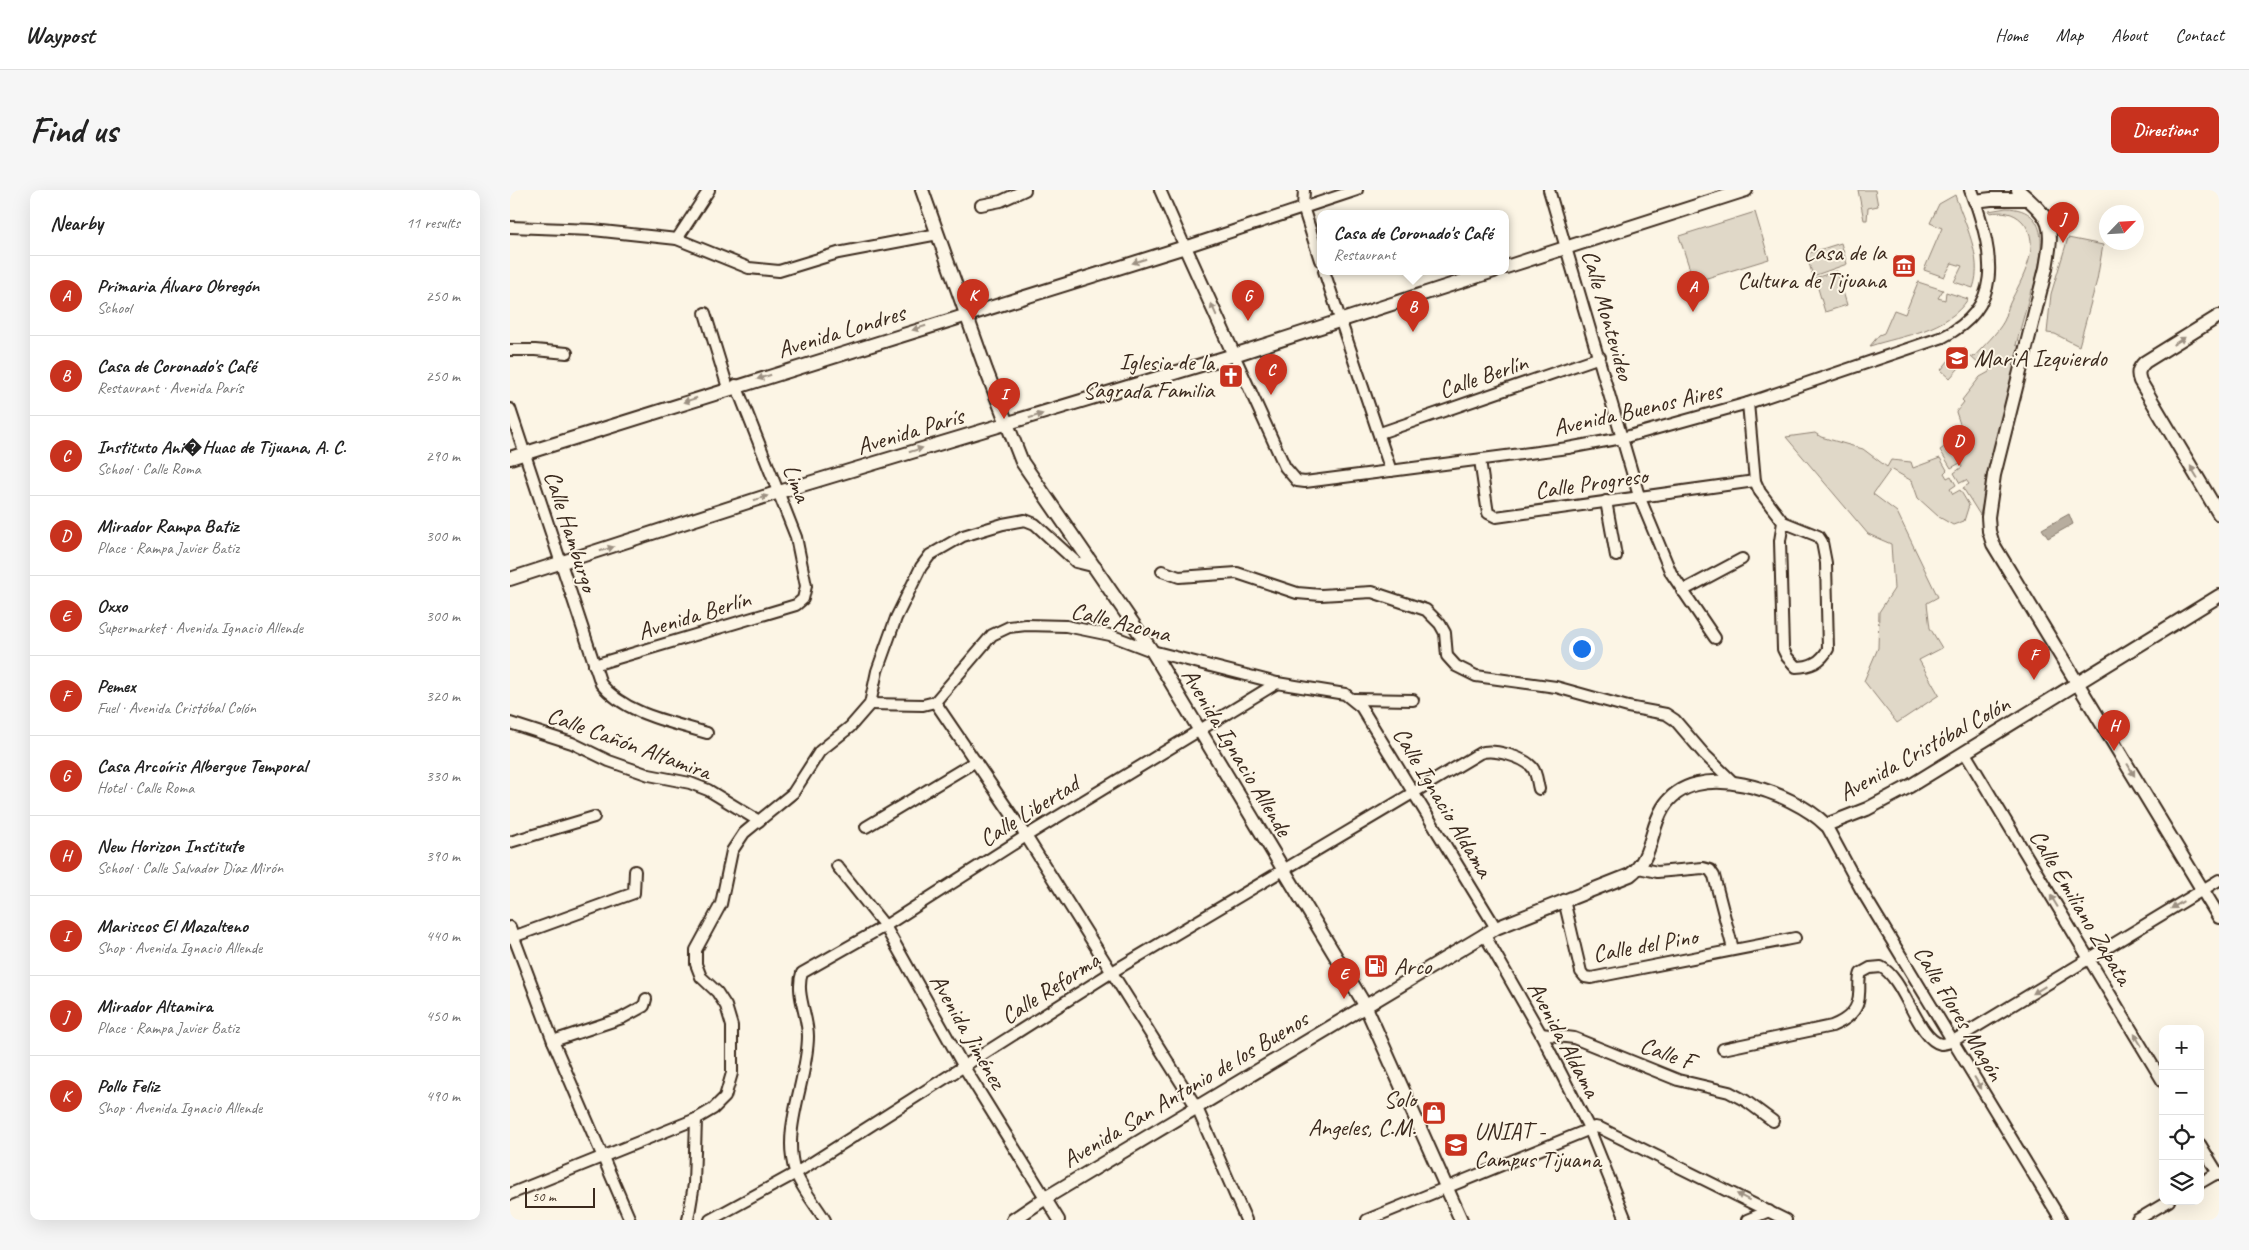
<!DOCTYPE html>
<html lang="en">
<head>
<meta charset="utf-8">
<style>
	body { margin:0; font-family:Caveat,sans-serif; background:#f6f6f6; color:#222 }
	.controls { position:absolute; right:15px; bottom:15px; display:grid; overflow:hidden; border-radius:10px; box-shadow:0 5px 20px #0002 }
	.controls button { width:45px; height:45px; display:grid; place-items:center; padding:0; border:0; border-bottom:1px solid #e0e0e0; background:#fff; color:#222; font:25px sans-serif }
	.compass { position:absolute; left:1589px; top:15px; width:45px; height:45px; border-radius:50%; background:#fff; box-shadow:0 5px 20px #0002; rotate:65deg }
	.scale { position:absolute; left:15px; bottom:12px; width:70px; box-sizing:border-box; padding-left:5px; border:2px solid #3b2a1e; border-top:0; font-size:14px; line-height:18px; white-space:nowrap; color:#3b2a1e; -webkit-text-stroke:4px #fcf5e5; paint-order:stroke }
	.you { position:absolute; left:1071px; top:458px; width:18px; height:18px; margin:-12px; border:4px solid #fff; border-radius:50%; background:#1a73e8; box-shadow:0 0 0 8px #1a73e833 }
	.badge { display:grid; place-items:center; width:32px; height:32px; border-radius:50%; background:#c8321e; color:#fff; font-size:16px; font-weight:700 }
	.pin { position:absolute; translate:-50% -41px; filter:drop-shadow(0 1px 2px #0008) }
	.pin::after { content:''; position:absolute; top:26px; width:18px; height:15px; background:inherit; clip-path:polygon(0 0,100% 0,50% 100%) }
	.popup { position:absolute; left:807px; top:20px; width:192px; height:65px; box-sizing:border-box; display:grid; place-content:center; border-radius:10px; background:#fff; filter:drop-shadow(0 1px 4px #0005); font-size:16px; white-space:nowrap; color:#767676 }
	.popup b { font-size:19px; color:#222 }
	.popup::after { content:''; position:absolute; left:50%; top:100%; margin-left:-10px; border:10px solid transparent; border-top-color:#fff }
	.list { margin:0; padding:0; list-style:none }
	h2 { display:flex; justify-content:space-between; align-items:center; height:65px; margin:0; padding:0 20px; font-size:21px }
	h2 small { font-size:16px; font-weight:400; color:#767676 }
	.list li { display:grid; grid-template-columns:32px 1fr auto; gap:15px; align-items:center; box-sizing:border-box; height:80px; padding:0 20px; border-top:1px solid #e0e0e0 }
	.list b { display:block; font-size:19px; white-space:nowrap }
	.list p { margin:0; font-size:16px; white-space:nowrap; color:#767676 }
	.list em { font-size:16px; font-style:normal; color:#767676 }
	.icon { flex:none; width:28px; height:28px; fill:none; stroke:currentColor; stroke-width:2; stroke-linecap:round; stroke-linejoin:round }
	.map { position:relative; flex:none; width:1709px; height:1030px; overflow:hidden; border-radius:10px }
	header { display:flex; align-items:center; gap:30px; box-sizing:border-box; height:70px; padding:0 25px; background:#fff; border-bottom:1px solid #e0e0e0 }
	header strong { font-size:24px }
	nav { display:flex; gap:28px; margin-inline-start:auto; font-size:18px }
	.intro { display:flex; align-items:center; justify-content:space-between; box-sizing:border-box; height:120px; padding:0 30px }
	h1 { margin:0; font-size:35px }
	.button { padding:12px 22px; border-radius:10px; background:#c8321e; color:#fff; font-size:18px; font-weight:700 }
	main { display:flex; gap:30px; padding:0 30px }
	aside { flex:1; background:#fff; border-radius:10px; box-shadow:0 5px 20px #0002 }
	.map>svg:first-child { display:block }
	.green { fill:#e0d8c8; stroke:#8e8173 }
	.water { fill:#b7ad9e; stroke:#85796b }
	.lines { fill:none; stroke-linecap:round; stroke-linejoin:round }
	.minor-casing { stroke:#3b2a1e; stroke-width:14 }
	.major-casing { stroke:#3b2a1e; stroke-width:16 }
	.minor { stroke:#fcf5e5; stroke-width:10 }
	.major { stroke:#fcf5e5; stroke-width:12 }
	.oneway { fill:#9c9082 }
	.labels { text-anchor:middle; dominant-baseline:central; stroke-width:4; stroke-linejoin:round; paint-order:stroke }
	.poi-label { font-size:24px; fill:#3b2a1e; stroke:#fcf5e5; text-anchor:end }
	.street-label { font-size:24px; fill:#3b2a1e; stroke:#fcf5e5 }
</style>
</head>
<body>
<header>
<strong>Waypost</strong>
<nav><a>Home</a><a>Map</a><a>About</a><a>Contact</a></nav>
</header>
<div class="intro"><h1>Find us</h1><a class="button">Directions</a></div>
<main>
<aside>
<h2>Nearby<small>11 results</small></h2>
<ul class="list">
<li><span class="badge">A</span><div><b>Primaria Álvaro Obregón</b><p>School</p></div><em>250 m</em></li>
<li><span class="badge">B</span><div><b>Casa de Coronado's Café</b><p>Restaurant · Avenida París</p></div><em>250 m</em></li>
<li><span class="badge">C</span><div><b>Instituto Ani�Huac de Tijuana, A. C.</b><p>School · Calle Roma</p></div><em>290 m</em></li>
<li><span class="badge">D</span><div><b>Mirador Rampa Batiz</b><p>Place · Rampa Javier Batiz</p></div><em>300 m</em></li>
<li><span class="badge">E</span><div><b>Oxxo</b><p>Supermarket · Avenida Ignacio Allende</p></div><em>300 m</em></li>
<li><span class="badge">F</span><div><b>Pemex</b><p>Fuel · Avenida Cristóbal Colón</p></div><em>320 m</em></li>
<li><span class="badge">G</span><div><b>Casa Arcoíris Albergue Temporal</b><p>Hotel · Calle Roma</p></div><em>330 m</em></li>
<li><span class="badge">H</span><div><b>New Horizon Institute</b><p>School · Calle Salvador Díaz Mirón</p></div><em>390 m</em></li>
<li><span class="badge">I</span><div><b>Mariscos El Mazalteno</b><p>Shop · Avenida Ignacio Allende</p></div><em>440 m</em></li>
<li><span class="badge">J</span><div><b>Mirador Altamira</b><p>Place · Rampa Javier Batiz</p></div><em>450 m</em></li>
<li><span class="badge">K</span><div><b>Pollo Feliz</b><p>Shop · Avenida Ignacio Allende</p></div><em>490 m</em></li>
</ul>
</aside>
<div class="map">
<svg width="1709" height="1030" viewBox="0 0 1709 1030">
	<rect width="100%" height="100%" fill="#fcf5e5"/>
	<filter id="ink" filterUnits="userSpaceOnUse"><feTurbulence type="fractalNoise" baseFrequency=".02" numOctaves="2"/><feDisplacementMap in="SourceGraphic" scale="10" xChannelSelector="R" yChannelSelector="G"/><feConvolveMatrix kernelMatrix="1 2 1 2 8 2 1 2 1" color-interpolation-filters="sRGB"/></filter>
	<g filter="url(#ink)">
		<!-- green -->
		<g class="green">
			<path d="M 1348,0 L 1365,0 L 1368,16 L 1358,18 L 1357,30 L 1354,30 Z"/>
			<path d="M 1445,5 C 1454,33 1474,68 1463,98 L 1444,92 L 1452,76 L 1442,73 L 1434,87 L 1414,80 L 1432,38 L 1420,33 L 1429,14 Z"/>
			<path d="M 1496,18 C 1545,19 1531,69 1523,100 L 1521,100 L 1506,155 L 1510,157 L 1470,325 L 1453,298 L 1459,294 L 1456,290 L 1450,293 L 1444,283 L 1452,277 L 1450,273 L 1441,278 L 1430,260 C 1440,253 1446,247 1451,237 L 1446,222 L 1454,212 L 1452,210 L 1470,187 L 1479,182 L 1484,166 L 1481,174 L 1475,173 L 1472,177 L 1460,166 L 1464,167 C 1473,156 1487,144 1494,131 C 1497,126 1497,119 1500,113 C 1511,90 1534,54 1512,31 C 1503,22 1492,21 1480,23 L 1479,21 Z"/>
			<path d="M 1245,22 L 1259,69 L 1184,92 L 1169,46 Z"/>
			<path d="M 1558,48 L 1593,55 L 1587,90 L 1569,156 L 1545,144 L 1537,143 L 1541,104 Z"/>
			<path d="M 1331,53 L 1337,74 L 1303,86 L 1296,64 Z"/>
			<path d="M 1327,81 L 1337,115 L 1315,122 L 1305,88 Z"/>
			<path d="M 1408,92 L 1433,100 L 1428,108 L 1435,110 L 1436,102 L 1458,109 C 1437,141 1394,145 1360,156 L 1369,145 L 1374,143 L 1384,120 L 1395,124 Z"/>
			<path d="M 1447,160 L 1457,169 L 1440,188 L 1431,180 Z"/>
			<path d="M 1305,243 L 1311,247 L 1353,259 L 1377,277 L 1381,270 L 1401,272 L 1403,278 L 1430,268 L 1437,280 L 1434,283 L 1437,288 L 1441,286 L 1446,295 L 1440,299 L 1443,304 L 1450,300 L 1459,315 L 1454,331 L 1443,335 L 1429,327 L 1408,308 L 1402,291 L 1381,279 L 1363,304 L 1387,322 L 1428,407 L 1417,413 L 1420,438 L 1432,458 L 1409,470 L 1429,505 L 1387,533 L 1354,491 L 1368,458 L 1369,422 L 1384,399 L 1381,354 L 1358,344 L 1276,247 Z"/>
		</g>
		<!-- water -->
		<path class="water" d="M 1559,324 L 1563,334 L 1538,348 L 1532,339 Z"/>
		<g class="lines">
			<defs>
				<g id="minor">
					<path d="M 650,0 L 675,57 L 847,0"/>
					<path d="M 794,0 L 793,17 L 810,70"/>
					<path d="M 1039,0 L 1129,306 L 1161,383 L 1205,448"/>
					<path d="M 471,15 L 491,11 L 515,0"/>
					<path d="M 0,37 L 83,40 L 167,49 L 239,78 L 269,81 L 328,63 L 428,44"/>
					<path d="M 167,49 L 199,0"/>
					<path d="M 814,81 L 881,281"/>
					<path d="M 195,123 L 218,198"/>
					<path d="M 0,160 L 25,160 L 57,163"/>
					<path d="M 724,165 L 775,277 L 787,291 L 795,292 L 1058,258 L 1112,248 L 1238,213 L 1433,147 C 1494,117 1483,65 1465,11"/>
					<path d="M 1238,213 L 1245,291 L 1250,302 L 1273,332 L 1308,346 L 1312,352 L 1316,373 L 1318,459 C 1311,472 1301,477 1286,477 L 1277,467 L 1273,459 L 1270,351 L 1273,332"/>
					<path d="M 0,219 L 91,494 C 115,524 161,532 197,543"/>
					<path d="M 870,243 L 1090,167"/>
					<path d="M 970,270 L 977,317 L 978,323 L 986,327 L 1245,291"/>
					<path d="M 1096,311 L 1106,366"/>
					<path d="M 652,381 L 669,387 L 727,383 L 787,403 L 811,405 L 862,402 L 916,420 L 930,434 L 935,443 L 937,466 L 946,476 L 966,486 L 1046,497 L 1118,517 L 1156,524 L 1165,530 L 1194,564 L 1225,594"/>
					<path d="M 1172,401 L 1232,369"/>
					<path d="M 84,475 L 286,415 L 293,409 L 296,396 L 286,347 L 226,195"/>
					<path d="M 844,509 L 903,510"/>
					<path d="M 425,512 L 482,445 L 499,437 L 516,435 L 556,436 L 600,445 L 642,461 L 767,493 L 835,504 L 851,517 L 986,738"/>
					<path d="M 425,512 L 516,646 L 687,918 L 736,1030"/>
					<path d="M 360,514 L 413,515 L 425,512"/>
					<path d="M 0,533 L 62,553 L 99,571 L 139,585 L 180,593 L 198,600 L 249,631"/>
					<path d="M 1455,563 L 1653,892"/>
					<path d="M 1316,635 L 1350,698 L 1551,1030"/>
					<path d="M 356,637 L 466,571"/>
					<path d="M 0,652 L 84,627"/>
					<path d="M 327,676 L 375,736 L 454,877 L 549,1030"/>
					<path d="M 1129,678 L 1147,682 L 1193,678 L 1200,680 L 1204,686 L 1223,759"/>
					<path d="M 1054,710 L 1071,782 L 1075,787 L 1081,788 L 1285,748"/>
					<path d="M 0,737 L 43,851 L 120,1030"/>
					<path d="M 974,744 L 1031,844 L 1079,938 L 1116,1030"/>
					<path d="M 0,748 L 124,703 L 125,681"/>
					<path d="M 1031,844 L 1064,848 L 1168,890 L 1219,902 L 1236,911 L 1263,931"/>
					<path d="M 43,851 L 112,828 L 134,816 L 136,809"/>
					<path d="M 1213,859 L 1322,836 C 1337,830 1349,821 1349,804 C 1350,797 1348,790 1351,783 L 1360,778 L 1371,777 C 1394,788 1408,850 1431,854 C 1435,854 1440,852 1443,851 L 1709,690"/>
					<path d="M 1690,954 L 1709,985"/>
					<path d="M 1690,993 L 1709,982"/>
					<path d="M 0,1004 L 186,929 L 203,919 L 215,907 L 222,883 L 222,836 L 216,816 L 207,802 L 191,787 L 186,774 L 186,760 L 211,714 L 222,661 L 234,643 L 283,603 L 310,561 L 340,537 L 360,514 L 367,481 L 386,428 L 411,377 L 420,365 L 453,346 L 493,334 L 515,330 L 525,334 L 566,372 L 586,377"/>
					<path d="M 178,1030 L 184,994 L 186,929"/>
					<path d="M 200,1030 L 286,983 L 602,782 L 970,563 C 983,558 1013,567 1022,577 C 1027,583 1027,592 1029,599"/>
					<path d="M 315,1030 C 306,1015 291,998 285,981 C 271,939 298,889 298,846 C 298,826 285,803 292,783 L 375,736 L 516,646 L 767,493"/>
					<path d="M 857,1030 L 1085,937 L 1090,938 L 1276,1030"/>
					<path d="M 1237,1030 L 1259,1021"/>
					<path d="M 1627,1030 L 1659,1011"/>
				</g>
				<g id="major">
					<path d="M 412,0 L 476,180 L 512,272 L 642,461 L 855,815 L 951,1030"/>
					<path d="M 1461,0 L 1465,11 L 1481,9 L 1518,9"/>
					<path d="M 1508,0 C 1542,30 1544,33 1536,78 L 1484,285 L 1478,327 L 1479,341 L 1483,354 L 1709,727"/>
					<path d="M 996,77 L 1236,0"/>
					<path d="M 1709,126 L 1635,172 C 1628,179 1627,183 1630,191 L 1709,324"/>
					<path d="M 0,268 L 675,57 L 724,165"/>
					<path d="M 0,389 L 269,302 L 724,165 L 984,81"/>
					<path d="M 503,1030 L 537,1007 L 986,738 L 1120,685 C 1143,668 1139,641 1153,618 C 1184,566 1283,602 1316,635 L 1357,619 L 1400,596 L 1709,406"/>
				</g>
			</defs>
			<!-- minor casing -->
			<use href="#minor" class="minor-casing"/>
			<!-- major casing -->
			<use href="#major" class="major-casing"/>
			<!-- minor -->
			<use href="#minor" class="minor"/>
			<!-- major -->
			<use href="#major" class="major"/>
		</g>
		<!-- one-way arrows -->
		<defs><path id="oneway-solid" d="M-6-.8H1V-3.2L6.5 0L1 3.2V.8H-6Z" transform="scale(1.25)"/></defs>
		<g class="oneway">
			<use href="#oneway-solid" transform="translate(629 71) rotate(163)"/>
			<use href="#oneway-solid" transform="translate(704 120) rotate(-114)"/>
			<use href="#oneway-solid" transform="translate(409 138) rotate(163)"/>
			<use href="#oneway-solid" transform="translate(1669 151) rotate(-32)"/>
			<use href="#oneway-solid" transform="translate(254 187) rotate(163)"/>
			<use href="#oneway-solid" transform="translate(180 210) rotate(162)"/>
			<use href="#oneway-solid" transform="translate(526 226) rotate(-17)"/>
			<use href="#oneway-solid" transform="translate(406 260) rotate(-17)"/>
			<use href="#oneway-solid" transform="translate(1684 282) rotate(-121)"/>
			<use href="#oneway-solid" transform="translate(251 308) rotate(-18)"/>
			<use href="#oneway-solid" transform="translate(97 359) rotate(-18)"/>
			<use href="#oneway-solid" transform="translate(1621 580) rotate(59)"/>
			<use href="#oneway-solid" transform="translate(1544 711) rotate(-121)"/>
			<use href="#oneway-solid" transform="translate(1667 715) rotate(149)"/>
			<use href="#oneway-solid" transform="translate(1529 800) rotate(149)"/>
			<use href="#oneway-solid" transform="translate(1628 850) rotate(-121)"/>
			<use href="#oneway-solid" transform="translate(1468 893) rotate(59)"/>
			<use href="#oneway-solid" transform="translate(1233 1007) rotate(-153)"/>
		</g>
	</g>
	<!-- icons -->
	<defs>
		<symbol id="museum-square" viewBox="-11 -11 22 22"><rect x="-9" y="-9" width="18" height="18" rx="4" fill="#c8321e" stroke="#fcf5e5"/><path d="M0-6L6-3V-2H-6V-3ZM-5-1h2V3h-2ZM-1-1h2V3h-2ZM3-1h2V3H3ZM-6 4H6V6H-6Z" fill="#fff"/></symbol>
		<symbol id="school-square" viewBox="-11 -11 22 22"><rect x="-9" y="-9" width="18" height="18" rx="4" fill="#c8321e" stroke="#fcf5e5"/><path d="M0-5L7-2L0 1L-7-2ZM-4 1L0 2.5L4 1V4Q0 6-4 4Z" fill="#fff"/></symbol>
		<symbol id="church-square" viewBox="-11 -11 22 22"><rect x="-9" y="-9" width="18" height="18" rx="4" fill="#c8321e" stroke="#fcf5e5"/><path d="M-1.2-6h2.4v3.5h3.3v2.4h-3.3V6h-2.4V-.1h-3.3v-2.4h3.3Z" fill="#fff"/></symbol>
		<symbol id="fuel-square" viewBox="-11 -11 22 22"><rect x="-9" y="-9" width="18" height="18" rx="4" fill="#c8321e" stroke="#fcf5e5"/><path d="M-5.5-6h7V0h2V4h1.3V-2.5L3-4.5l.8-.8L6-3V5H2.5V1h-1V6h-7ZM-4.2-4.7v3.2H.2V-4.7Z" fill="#fff"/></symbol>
		<symbol id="shop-square" viewBox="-11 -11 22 22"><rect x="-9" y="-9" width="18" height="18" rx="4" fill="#c8321e" stroke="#fcf5e5"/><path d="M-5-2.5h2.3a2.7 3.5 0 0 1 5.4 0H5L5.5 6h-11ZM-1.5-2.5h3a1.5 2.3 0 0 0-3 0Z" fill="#fff"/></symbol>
		<symbol id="university-square" viewBox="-11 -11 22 22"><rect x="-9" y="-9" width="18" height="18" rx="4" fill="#c8321e" stroke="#fcf5e5"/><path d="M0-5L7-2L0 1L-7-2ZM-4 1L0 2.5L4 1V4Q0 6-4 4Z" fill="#fff"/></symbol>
	</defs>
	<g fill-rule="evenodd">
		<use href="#museum-square" x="1380" y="62" width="28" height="28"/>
		<use href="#school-square" x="1433" y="154" width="28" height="28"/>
		<use href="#church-square" x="707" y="172" width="28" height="28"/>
		<use href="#fuel-square" x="852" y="762" width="28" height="28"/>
		<use href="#shop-square" x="910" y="909" width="28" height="28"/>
		<use href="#university-square" x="932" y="941" width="28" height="28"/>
	</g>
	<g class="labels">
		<!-- poi labels -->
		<g class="poi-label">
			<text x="1376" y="62">Casa de la<tspan x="1376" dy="28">Cultura de Tijuana</tspan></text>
			<text x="1464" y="168" text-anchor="start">MariA Izquierdo</text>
			<text x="704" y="172">Iglesia de la<tspan x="704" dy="28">Sagrada Familia</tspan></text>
			<text x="884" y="776" text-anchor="start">Arco</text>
			<text x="906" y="909">Solo<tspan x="906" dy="28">Angeles, C.M.</tspan></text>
			<text x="964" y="941" text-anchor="start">UNIAT -<tspan x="964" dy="28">Campus Tijuana</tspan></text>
		</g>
		<!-- street labels -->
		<g class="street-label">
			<text transform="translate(1098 125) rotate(74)">Calle Montevideo</text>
			<text transform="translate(331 141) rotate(-17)">Avenida Londres</text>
			<text transform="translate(973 186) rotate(-19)">Calle Berlín</text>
			<text transform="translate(1127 219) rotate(-13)">Avenida Buenos Aires</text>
			<text transform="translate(400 241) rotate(-17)">Avenida París</text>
			<text transform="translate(287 293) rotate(69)">Lima</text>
			<text transform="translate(1081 293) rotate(-8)">Calle Progreso</text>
			<text transform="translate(61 341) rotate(72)">Calle Hamburgo</text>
			<text transform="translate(184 425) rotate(-17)">Avenida Berlín</text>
			<text transform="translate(611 432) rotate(14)">Calle Azcona</text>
			<text transform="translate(119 553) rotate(20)">Calle Cañón Altamira</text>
			<text transform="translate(1414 558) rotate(-29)">Avenida Cristóbal Colón</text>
			<text transform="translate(727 562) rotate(59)">Avenida Ignacio Allende</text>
			<text transform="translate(933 612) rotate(59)">Calle Ignacio Aldama</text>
			<text transform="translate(519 621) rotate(-32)">Calle Libertad</text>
			<text transform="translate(1571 717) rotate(59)">Calle Emiliano Zapata</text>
			<text transform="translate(1135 755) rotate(-10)">Calle del Pino</text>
			<text transform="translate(540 798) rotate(-33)">Calle Reforma</text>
			<text transform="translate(1449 823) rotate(59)">Calle Flores Magón</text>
			<text transform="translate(458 841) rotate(60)">Avenida Jiménez</text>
			<text transform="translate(1054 849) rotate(62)">Avenida Aldama</text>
			<text transform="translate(1157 863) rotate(20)">Calle F</text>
			<text transform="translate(675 899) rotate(-31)">Avenida San Antonio de los Buenos</text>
		</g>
	</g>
</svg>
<div class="controls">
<button>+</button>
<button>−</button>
<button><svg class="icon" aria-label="locate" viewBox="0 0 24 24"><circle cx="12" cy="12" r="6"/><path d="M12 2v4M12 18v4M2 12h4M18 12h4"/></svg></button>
<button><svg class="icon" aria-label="layers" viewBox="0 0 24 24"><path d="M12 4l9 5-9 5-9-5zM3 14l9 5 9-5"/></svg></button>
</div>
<svg class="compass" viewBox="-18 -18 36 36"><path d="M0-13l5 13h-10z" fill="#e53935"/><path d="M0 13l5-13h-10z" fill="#767676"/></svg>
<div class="scale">50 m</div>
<div class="you"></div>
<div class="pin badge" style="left:1183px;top:122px">A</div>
<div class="pin badge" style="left:903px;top:142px">B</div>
<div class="popup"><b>Casa de Coronado's Café</b>Restaurant</div>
<div class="pin badge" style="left:761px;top:205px">C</div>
<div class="pin badge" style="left:1449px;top:276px">D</div>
<div class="pin badge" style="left:834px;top:809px">E</div>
<div class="pin badge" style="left:1524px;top:490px">F</div>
<div class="pin badge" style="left:738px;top:131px">G</div>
<div class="pin badge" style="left:1604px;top:561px">H</div>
<div class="pin badge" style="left:494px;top:229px">I</div>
<div class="pin badge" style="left:1553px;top:53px">J</div>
<div class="pin badge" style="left:463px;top:130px">K</div>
</div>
</main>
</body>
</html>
